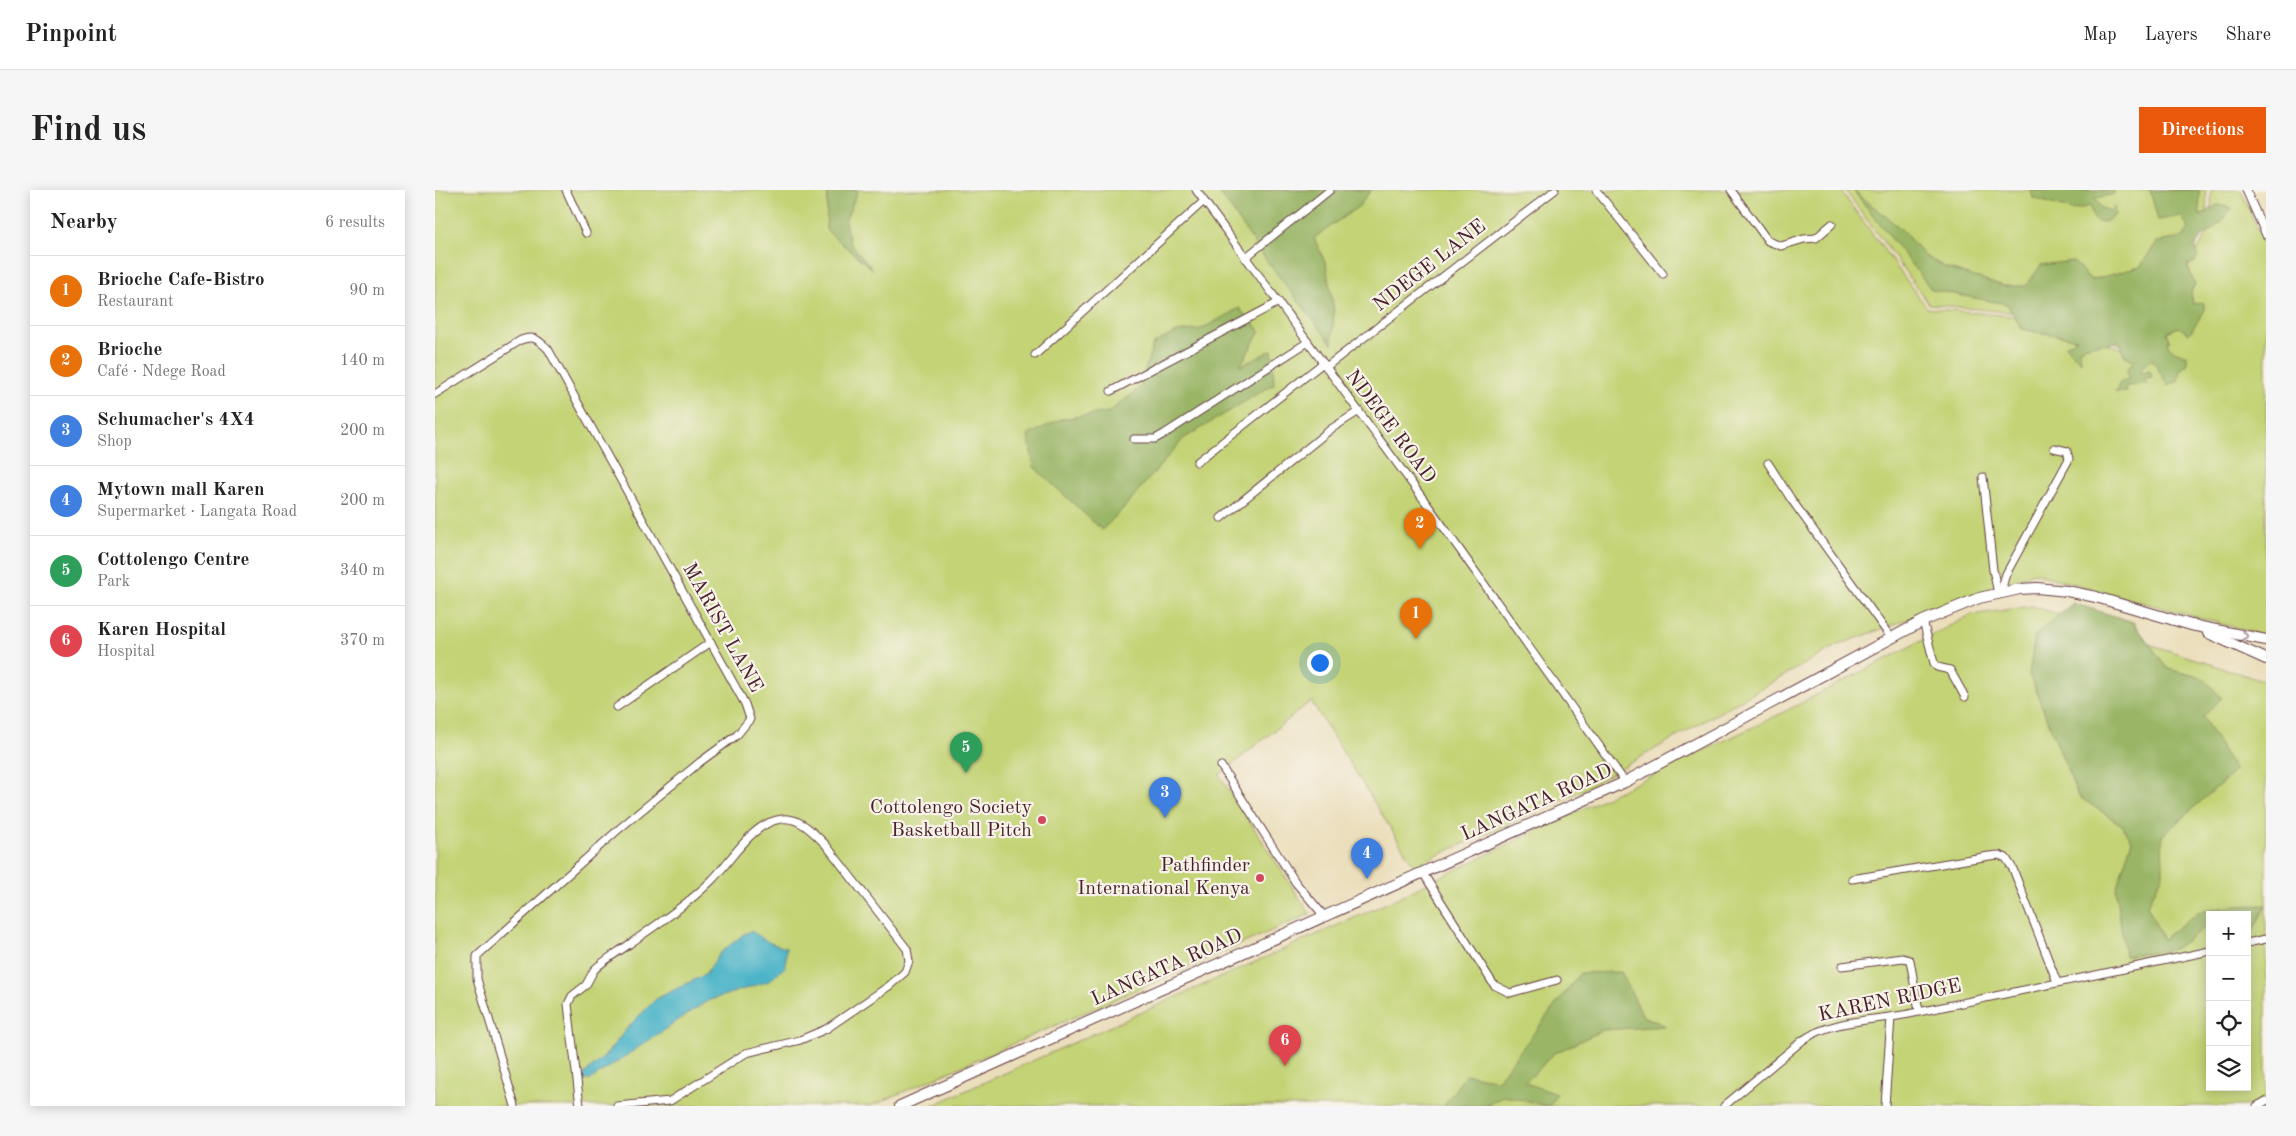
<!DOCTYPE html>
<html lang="en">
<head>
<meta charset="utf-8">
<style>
	body { margin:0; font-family:"Old Standard TT",serif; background:#f6f6f6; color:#222 }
	.controls { position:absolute; right:15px; bottom:15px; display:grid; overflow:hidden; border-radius:0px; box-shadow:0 2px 12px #0003 }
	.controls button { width:45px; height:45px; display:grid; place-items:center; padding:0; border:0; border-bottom:1px solid #e0e0e0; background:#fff; color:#222; font:25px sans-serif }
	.you { position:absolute; left:884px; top:472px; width:18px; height:18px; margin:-12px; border:4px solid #fff; border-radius:50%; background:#1a73e8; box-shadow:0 0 0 8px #1a73e833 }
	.badge { display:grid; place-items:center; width:32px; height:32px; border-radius:50%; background:#ea580c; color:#fff; font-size:16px; font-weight:700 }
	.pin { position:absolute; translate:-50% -41px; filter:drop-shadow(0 1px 2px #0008) }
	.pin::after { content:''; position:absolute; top:26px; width:18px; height:15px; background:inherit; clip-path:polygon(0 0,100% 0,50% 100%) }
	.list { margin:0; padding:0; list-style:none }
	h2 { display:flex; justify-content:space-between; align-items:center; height:65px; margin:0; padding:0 20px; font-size:21px }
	h2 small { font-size:16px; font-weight:400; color:#767676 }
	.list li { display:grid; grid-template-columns:32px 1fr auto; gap:15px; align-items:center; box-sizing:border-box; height:70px; padding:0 20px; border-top:1px solid #e0e0e0 }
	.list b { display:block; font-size:19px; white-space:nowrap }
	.list p { margin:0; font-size:16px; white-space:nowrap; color:#767676 }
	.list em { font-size:16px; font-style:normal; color:#767676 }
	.icon { flex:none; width:28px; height:28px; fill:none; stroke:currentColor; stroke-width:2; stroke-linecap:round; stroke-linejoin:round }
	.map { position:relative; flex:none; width:1831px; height:916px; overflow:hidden; border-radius:0px }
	header { display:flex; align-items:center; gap:30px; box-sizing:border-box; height:70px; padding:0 25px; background:#fff; border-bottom:1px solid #e0e0e0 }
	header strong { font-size:24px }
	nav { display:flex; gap:28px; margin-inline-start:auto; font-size:18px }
	.intro { display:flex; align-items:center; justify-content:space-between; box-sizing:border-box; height:120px; padding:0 30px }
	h1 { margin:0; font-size:35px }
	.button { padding:12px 22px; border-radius:0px; background:#ea580c; color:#fff; font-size:18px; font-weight:700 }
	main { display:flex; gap:30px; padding:0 30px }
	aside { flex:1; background:#fff; border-radius:0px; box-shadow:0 2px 12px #0003 }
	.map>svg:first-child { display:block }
	.green { fill:#c3d375; stroke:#867950; fill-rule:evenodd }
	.forest { fill:#9ab566; stroke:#726a48 }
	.water { fill:#4ab3c8; stroke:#4a697a }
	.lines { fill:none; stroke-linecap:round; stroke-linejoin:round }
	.minor-casing { stroke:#623c41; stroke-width:9 }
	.secondary-casing { stroke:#623c41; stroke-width:12 }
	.minor { stroke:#fff; stroke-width:7 }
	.secondary { stroke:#fff; stroke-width:10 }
	.oneway { stroke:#ae9aa0 }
	.poi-dot { fill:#d1495b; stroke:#f7f3e8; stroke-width:2 }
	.labels { text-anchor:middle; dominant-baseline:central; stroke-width:4.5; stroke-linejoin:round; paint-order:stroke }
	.street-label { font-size:20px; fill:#4a1f2b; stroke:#f7f3e8 }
	.poi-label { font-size:20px; fill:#4a1f2b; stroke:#f7f3e8; text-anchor:end }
</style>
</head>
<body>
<header>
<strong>Pinpoint</strong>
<nav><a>Map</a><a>Layers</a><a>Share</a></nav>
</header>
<div class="intro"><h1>Find us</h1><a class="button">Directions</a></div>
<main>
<aside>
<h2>Nearby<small>6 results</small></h2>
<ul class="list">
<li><span class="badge" style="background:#e8710a">1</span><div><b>Brioche Cafe-Bistro</b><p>Restaurant</p></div><em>90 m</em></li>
<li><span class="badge" style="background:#e8710a">2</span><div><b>Brioche</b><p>Café · Ndege Road</p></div><em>140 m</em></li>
<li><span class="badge" style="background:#3f7fe0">3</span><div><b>Schumacher's 4X4</b><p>Shop</p></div><em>200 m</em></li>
<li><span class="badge" style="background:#3f7fe0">4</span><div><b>Mytown mall Karen</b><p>Supermarket · Langata Road</p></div><em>200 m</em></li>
<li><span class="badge" style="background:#2e9e5b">5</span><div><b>Cottolengo Centre</b><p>Park</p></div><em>340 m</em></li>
<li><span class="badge" style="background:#e0444e">6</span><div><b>Karen Hospital</b><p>Hospital</p></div><em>370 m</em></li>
</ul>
</aside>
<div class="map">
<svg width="1831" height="916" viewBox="0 0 1831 916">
	<rect width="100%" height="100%" fill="#f7f3e8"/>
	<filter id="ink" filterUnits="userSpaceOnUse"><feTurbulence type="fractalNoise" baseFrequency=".02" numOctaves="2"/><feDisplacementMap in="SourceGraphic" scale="10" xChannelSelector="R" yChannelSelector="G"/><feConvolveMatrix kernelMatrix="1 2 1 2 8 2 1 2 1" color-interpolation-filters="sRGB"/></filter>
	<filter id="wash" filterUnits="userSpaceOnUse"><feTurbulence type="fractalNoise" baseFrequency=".0096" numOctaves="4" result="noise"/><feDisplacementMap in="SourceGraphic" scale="20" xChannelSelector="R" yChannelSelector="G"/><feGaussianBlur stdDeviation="1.12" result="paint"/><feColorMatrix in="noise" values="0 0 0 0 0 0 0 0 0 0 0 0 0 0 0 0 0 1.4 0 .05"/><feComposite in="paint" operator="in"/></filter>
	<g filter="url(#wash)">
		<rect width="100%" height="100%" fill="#ebdebb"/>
		<!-- green -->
		<g class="green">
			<path d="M 0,0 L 1405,0 L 1492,118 L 1598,128 L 1702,164 L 1777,36 L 1776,0 L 1806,0 L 1831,59 L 1831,446 L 1599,383 L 1403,455 L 1146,601 L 979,676 L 876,511 L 784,585 L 875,724 L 436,916 L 0,916 Z"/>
			<path d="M 1410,0 L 1771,0 L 1772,29 L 1700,160 L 1601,125 L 1494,114 Z"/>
			<path d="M 1597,416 L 1831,492 L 1831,916 L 496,916 L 937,720 L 1343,525 L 1536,425 ZM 1775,725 L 1812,725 L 1812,897 L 1775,897 Z"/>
		</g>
		<!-- forest -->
		<g class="forest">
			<path d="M 393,0 L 423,0 L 410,32 L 415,53 L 438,80 L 391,40 Z"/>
			<path d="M 783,0 L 936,0 L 924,16 L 879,48 L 891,74 L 899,121 L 897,154 L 831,70 Z"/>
			<path d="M 1418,0 L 1465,38 L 1490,66 L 1511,78 L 1569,96 L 1591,96 L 1606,75 L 1638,71 L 1656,90 L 1705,77 L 1722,52 L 1747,48 L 1754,39 L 1746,26 L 1723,30 L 1715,0 L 1764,0 L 1765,26 L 1783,15 L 1797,18 C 1792,23 1789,29 1784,34 C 1774,44 1769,41 1760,56 L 1763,65 L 1760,72 L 1752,75 L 1760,94 L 1756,102 L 1758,114 L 1768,112 L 1770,120 L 1754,144 L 1744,137 L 1732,142 L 1735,150 L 1732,154 L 1739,161 L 1752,166 L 1752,175 L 1745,180 L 1743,191 L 1733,196 L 1717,169 L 1707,177 L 1705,183 L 1715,180 L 1717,187 L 1707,189 L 1713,194 L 1691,196 L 1692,202 L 1680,202 L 1686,191 L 1694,189 L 1692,181 L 1695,175 L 1700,171 L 1689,165 L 1685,151 C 1668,156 1661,151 1645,159 L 1646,172 L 1630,156 L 1642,149 C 1624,144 1605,144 1587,139 L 1572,114 L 1497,100 Z"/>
			<path d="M 1596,0 L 1679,0 L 1679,4 L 1660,8 L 1666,18 L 1676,21 L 1679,16 L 1680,25 L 1670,32 L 1661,31 L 1657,25 L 1656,16 L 1637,20 L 1598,8 Z"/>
			<path d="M 804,118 L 825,141 L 805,176 L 837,160 L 839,194 L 748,249 L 686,321 L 667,340 L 599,277 L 593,245 L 626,229 L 674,222 L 704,199 L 718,154 L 742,142 L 767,139 Z"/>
			<path d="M 1638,413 L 1698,432 L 1733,479 L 1768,488 L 1787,508 L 1768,527 L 1800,581 L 1727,646 L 1728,684 L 1712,716 L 1728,749 L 1763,722 L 1799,716 L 1831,715 L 1818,741 L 1812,740 L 1812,725 L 1775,725 L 1775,738 L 1769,738 L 1739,759 L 1690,766 L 1681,699 L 1697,651 L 1687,635 L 1643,606 L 1594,484 L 1600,445 Z"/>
			<path d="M 1186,782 L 1208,826 L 1231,836 L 1168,840 L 1118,864 L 1090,893 L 1122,904 L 1114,916 L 1069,906 L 1052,915 L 1054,916 L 1009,916 L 1031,884 L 1063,890 L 1145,783 Z"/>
		</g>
		<!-- water -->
		<path class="water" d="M 316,741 L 335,753 L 351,758 L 351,776 L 334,791 L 272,811 L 155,890 L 148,890 L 149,884 L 168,868 L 194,836 L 221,809 L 271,784 L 285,763 L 309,744 Z"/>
	</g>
	<g filter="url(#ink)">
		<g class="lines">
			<defs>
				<g id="minor">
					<path d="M 131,0 L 151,43"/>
					<path d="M 761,0 L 1000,325 L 1190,592"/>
					<path d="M 1161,0 L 1228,84"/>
					<path d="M 1296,0 L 1333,51 L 1346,56 L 1369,49 L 1381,48 L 1397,34"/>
					<path d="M 1811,0 L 1831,45"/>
					<path d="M 810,68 L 895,0"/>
					<path d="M 600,165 L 769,11"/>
					<path d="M 891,177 L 1120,0"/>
					<path d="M 676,201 L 844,112"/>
					<path d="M 0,204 L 86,150 C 100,145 103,150 113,159 L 310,514 L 315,529 L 302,545 L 265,572 L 184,639 L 42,766 L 42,789 L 80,916"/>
					<path d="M 699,249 L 720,249 L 729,244 L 873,152"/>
					<path d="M 762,272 L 888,173"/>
					<path d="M 1333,273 L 1356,309 L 1457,449"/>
					<path d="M 1548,287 L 1558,380 L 1563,403"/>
					<path d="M 786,328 L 896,239 L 924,221"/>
					<path d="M 1569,403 L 1568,394 L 1571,384 L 1634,269 L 1632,261 L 1619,258"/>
					<path d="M 1488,431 L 1499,473 L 1502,477 L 1515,480 L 1530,507"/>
					<path d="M 182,517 L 276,452"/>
					<path d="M 786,576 L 861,693 L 890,727"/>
					<path d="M 988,683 L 1059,795 L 1075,803 L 1122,790"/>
					<path d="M 1417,689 L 1554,666 L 1564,665 L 1571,668 L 1578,679 L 1622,792"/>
					<path d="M 1812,753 L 1831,749"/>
					<path d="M 1407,776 L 1468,768 L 1475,770 L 1484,821"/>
					<path d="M 145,916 L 133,814 L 137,806 L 151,795 L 159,780 C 169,770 182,763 193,755 C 221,735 252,715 277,690 C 297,670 317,632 347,629 C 365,627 379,643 391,655 L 472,759 L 474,771 L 470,782 L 454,796 L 391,839 L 365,850 L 311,863 L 235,911 L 182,916"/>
					<path d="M 1289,916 L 1368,850 C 1398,829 1439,831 1474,824 C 1574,803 1674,782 1775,761"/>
					<path d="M 1450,916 L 1456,827"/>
					<path d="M 1822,916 L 1831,911"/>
				</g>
				<g id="secondary">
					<path d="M 1773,443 L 1831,469"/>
					<path d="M 465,916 L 1190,592 L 1488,431 L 1544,408 L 1585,399 L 1602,398 L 1632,401 L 1661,407 L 1756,435 L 1831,450"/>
				</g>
			</defs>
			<!-- minor casing -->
			<use href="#minor" class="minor-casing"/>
			<!-- secondary casing -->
			<use href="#secondary" class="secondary-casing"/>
			<!-- minor -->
			<use href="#minor" class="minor"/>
			<!-- secondary -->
			<use href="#secondary" class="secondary"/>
		</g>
		<!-- one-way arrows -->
		<defs><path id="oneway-chevron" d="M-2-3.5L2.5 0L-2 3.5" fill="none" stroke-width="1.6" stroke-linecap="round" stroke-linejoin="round" transform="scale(1.25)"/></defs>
		<use class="oneway" href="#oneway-chevron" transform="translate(1810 446) rotate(11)"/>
	</g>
	<!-- markers -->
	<g class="poi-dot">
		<circle cx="607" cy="630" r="5"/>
		<circle cx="825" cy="688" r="5"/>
	</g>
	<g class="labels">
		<!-- street labels -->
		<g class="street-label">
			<text transform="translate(995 76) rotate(-38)">NDEGE LANE</text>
			<text transform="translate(955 237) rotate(53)">NDEGE ROAD</text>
			<text transform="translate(287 438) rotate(61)">MARIST LANE</text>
			<text transform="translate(1102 613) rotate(-24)">LANGATA ROAD</text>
			<text transform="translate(732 778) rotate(-24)">LANGATA ROAD</text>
			<text transform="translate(1455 811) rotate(-12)">KAREN RIDGE</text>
		</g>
		<!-- poi labels -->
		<g class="poi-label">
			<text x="597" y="618">Cottolengo Society<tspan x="597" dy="23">Basketball Pitch</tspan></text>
			<text x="815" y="676">Pathfinder<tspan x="815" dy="23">International Kenya</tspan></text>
		</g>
	</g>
</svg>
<div class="controls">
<button>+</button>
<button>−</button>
<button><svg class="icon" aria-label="locate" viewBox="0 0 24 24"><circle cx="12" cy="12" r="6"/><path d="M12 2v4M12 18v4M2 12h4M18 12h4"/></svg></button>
<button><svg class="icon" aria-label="layers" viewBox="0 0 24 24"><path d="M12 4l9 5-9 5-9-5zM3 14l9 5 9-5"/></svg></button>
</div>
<div class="you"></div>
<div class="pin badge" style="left:981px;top:449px;background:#e8710a">1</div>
<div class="pin badge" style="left:985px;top:359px;background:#e8710a">2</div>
<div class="pin badge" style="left:730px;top:628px;background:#3f7fe0">3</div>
<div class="pin badge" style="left:932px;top:689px;background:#3f7fe0">4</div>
<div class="pin badge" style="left:531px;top:583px;background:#2e9e5b">5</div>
<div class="pin badge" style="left:850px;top:876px;background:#e0444e">6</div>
</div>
</main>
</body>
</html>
